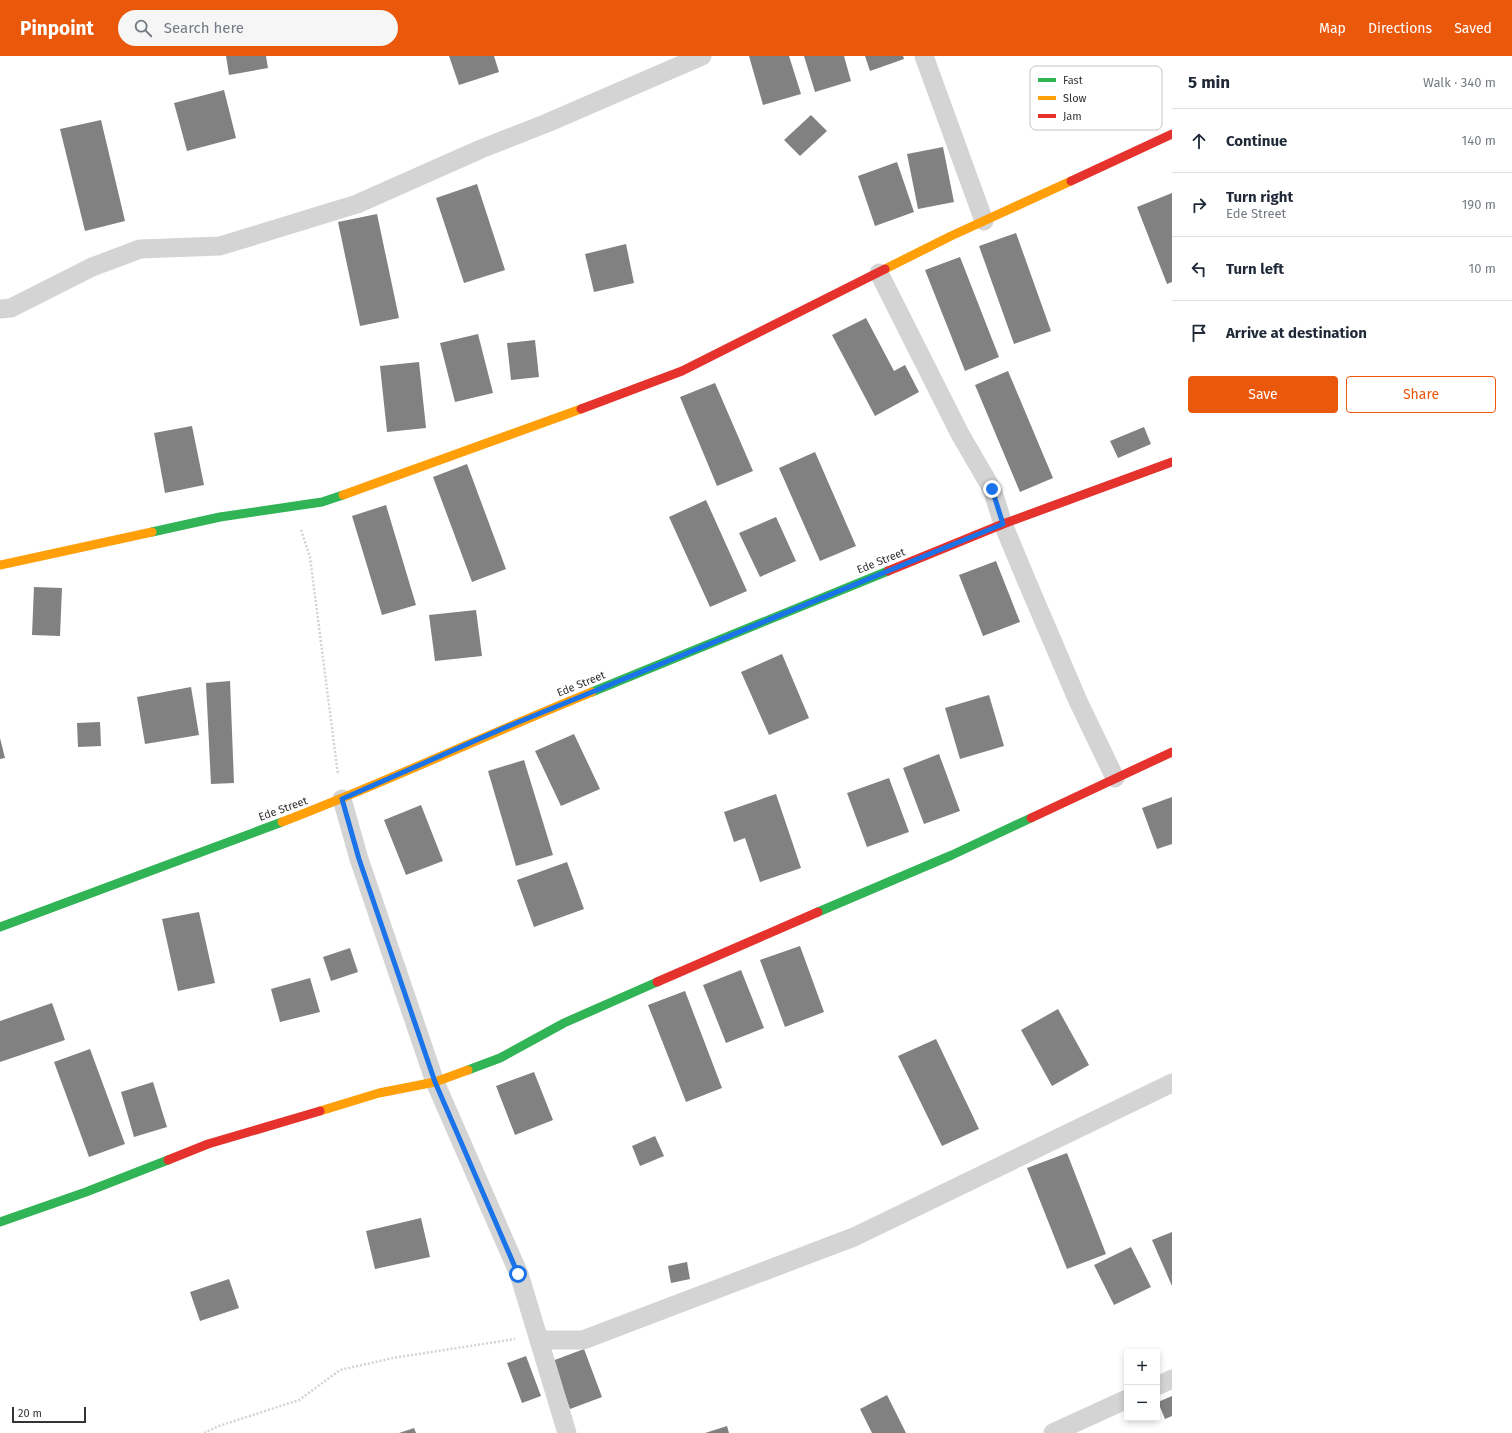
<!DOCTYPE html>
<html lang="en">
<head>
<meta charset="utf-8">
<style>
	body { margin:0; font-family:"Fira Sans",sans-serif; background:#f6f6f7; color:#1f2937 }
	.controls { position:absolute; right:12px; bottom:12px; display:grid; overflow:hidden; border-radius:4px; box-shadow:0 2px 6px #0003 }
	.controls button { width:36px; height:36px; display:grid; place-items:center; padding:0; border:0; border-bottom:1px solid #e0e1e3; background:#fff; color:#1f2937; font:20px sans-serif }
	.scale { position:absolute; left:12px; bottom:10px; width:74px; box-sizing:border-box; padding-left:4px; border:2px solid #333; border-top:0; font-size:11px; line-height:14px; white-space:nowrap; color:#333; -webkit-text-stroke:3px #fff; paint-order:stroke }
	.stop { position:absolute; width:12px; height:12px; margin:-9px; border:3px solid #1a73e8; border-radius:50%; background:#fff }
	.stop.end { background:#1a73e8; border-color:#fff; box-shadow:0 1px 4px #0008 }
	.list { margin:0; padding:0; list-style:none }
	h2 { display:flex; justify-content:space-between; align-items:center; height:52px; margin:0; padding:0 16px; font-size:17px }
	h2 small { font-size:13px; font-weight:400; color:#747a83 }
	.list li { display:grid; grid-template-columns:26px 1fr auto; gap:12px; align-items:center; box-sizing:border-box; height:64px; padding:0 16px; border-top:1px solid #e0e1e3 }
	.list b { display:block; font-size:15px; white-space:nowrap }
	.list p { margin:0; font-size:13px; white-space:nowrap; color:#747a83 }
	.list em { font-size:13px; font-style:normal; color:#747a83 }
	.actions { display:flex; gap:8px; padding:12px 16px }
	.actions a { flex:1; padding:9px 0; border:1px solid #ea580c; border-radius:4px; text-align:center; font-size:14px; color:#ea580c }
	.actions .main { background:#ea580c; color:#fff }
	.icon { flex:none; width:22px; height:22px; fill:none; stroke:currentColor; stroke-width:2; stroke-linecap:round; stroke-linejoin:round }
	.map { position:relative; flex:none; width:1172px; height:1377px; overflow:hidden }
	header { display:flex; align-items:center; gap:24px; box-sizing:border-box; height:56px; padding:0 20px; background:#ea580c; color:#fff }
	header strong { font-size:19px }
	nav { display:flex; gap:22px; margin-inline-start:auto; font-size:14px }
	.search { width:280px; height:36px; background:#f6f6f7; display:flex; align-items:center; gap:10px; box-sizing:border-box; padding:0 14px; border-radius:22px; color:#747a83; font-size:15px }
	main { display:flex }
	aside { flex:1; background:#fff }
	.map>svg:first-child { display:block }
	.building { fill:#818181 }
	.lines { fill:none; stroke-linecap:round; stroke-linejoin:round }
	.path { stroke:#d3d3d3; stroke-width:2.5; stroke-dasharray:2 2; stroke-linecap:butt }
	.street { stroke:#d4d4d4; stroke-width:19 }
	.fast { stroke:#30b455; stroke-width:9 }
	.slow { stroke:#ff9f0a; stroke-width:9 }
	.jam { stroke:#e5322d; stroke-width:9 }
	.route { stroke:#1a73e8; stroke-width:5 }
	.labels { text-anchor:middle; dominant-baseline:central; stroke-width:4; stroke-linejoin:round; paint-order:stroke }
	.street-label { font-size:11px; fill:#333; stroke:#fff }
	.key { fill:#fff; stroke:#c2c2c2; stroke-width:1 }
	.key-label { font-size:11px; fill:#333 }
</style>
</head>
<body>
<header>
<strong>Pinpoint</strong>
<div class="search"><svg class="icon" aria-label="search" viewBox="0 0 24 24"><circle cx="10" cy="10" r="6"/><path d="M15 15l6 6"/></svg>Search here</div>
<nav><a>Map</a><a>Directions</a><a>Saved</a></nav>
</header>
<main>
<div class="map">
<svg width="1172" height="1377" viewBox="0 0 1172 1377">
	<rect width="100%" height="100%" fill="#fff"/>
	<!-- building -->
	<g class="building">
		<path d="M 226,0 L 266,0 L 268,12 L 229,19 Z"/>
		<path d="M 449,0 L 494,0 L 499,16 L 459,29 Z"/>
		<path d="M 749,0 L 789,0 L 801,38 L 763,49 Z"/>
		<path d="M 804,0 L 844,0 L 851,25 L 815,36 Z"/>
		<path d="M 865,0 L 903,0 L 904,3 L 870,15 Z"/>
		<path d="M 224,34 L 236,82 L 187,95 L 174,47 Z"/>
		<path d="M 811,59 L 827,75 L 800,100 L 784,84 Z"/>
		<path d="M 101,64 L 125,165 L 85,175 L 60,73 Z"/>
		<path d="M 943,91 L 954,146 L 918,153 L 907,98 Z"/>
		<path d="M 897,106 L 914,156 L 875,170 L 858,120 Z"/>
		<path d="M 477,128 L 505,214 L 464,227 L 436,142 Z"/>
		<path d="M 1172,137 L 1172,226 L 1167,228 L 1137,151 Z"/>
		<path d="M 377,158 L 399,262 L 360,270 L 338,166 Z"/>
		<path d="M 1016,177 L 1051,275 L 1014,288 L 979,190 Z"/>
		<path d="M 626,188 L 634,227 L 594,236 L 585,198 Z"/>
		<path d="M 960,201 L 999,301 L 965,315 L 925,214 Z"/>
		<path d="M 866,262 L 894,315 L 905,309 L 919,336 L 875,360 L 832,279 Z"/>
		<path d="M 478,278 L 493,337 L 455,346 L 440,287 Z"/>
		<path d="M 535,284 L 539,321 L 511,324 L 507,287 Z"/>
		<path d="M 419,306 L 426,372 L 387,376 L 380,310 Z"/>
		<path d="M 1008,315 L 1053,422 L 1020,436 L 975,329 Z"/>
		<path d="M 715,327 L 753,415 L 717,430 L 680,341 Z"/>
		<path d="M 192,370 L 204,429 L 165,437 L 154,377 Z"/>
		<path d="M 1144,371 L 1151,388 L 1118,402 L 1110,385 Z"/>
		<path d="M 815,396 L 856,490 L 820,505 L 779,412 Z"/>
		<path d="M 467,408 L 506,513 L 472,526 L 433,421 Z"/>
		<path d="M 706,444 L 747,535 L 710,551 L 669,461 Z"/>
		<path d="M 386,449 L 416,549 L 382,559 L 352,460 Z"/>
		<path d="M 776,461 L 796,505 L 760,521 L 739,477 Z"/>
		<path d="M 996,505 L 1020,566 L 983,580 L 959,519 Z"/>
		<path d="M 34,531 L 62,532 L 60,580 L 32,579 Z"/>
		<path d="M 476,554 L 482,600 L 435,605 L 429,559 Z"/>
		<path d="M 782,598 L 809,662 L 769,679 L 741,616 Z"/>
		<path d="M 230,625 L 234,727 L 211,728 L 206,627 Z"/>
		<path d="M 191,631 L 199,679 L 145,688 L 137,641 Z"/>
		<path d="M 989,639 L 1004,690 L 960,703 L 945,652 Z"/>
		<path d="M 100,666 L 101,690 L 78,691 L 77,667 Z"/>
		<path d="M 574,678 L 600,733 L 561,750 L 535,695 Z"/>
		<path d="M 0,682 L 5,702 L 0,703 Z"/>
		<path d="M 939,698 L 960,755 L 924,768 L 903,712 Z"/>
		<path d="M 524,704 L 553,799 L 516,810 L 488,715 Z"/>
		<path d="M 889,722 L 909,776 L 867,791 L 847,737 Z"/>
		<path d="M 776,738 L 801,812 L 760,826 L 745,782 L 734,786 L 724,756 Z"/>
		<path d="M 1172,741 L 1172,788 L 1157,793 L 1142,752 Z"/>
		<path d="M 421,749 L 443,805 L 406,819 L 384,764 Z"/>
		<path d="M 567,806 L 584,853 L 534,871 L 517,824 Z"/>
		<path d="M 199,856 L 215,927 L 178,935 L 162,863 Z"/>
		<path d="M 800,890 L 824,956 L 785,971 L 760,904 Z"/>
		<path d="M 350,892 L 358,916 L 331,925 L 323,901 Z"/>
		<path d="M 741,914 L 764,972 L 726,987 L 703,929 Z"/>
		<path d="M 310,922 L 320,956 L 280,966 L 271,933 Z"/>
		<path d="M 685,935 L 722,1032 L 686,1046 L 648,949 Z"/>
		<path d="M 52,947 L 65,984 L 0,1006 L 0,965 Z"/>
		<path d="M 1058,953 L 1089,1009 L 1052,1030 L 1021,974 Z"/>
		<path d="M 936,983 L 979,1073 L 942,1090 L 898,1000 Z"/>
		<path d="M 90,993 L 125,1088 L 89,1101 L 54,1006 Z"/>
		<path d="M 534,1016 L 553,1064 L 515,1079 L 496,1030 Z"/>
		<path d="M 153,1026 L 167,1071 L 134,1081 L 121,1036 Z"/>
		<path d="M 655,1080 L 664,1100 L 640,1110 L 632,1090 Z"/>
		<path d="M 1067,1097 L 1106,1198 L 1067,1213 L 1027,1112 Z"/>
		<path d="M 421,1162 L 430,1201 L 375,1213 L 366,1175 Z"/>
		<path d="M 1172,1176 L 1172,1230 L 1152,1184 Z"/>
		<path d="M 1131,1191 L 1151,1231 L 1114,1249 L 1094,1209 Z"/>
		<path d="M 687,1206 L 690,1223 L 671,1227 L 668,1210 Z"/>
		<path d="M 229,1223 L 239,1252 L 200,1265 L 190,1236 Z"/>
		<path d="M 584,1293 L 602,1341 L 570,1353 L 552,1305 Z"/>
		<path d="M 526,1300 L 541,1340 L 522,1347 L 507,1307 Z"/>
		<path d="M 887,1339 L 906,1377 L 872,1377 L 860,1353 Z"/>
		<path d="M 1172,1340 L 1172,1360 L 1165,1363 L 1158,1346 Z"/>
		<path d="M 727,1370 L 729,1377 L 705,1377 Z"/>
		<path d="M 414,1372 L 416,1377 L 399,1377 Z"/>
	</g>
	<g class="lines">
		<!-- path -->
		<g class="path">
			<path d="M 301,474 L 310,501 L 338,719"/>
			<path d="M 204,1377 L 219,1370 L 299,1344 L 340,1314 L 393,1302 L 515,1283"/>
		</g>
		<!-- street -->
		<g class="street">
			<path d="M 924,0 L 984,165"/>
			<path d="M 879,217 L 960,378 L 992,433 L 1003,468 L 1025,521 L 1078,645 L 1115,722"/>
			<path d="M 0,253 L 11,252 L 92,211 L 140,193 L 220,190 L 357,148 L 481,93 L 547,67 L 702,0"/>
			<path d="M 342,743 L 359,803 L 435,1026 L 519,1218 L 567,1377"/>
			<path d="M 539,1284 L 583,1284 L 854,1181 L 1172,1027"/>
			<path d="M 1157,1330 L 1172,1323"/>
			<path d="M 1053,1377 L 1127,1343"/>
		</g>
		<!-- fast -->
		<g class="fast">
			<path d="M 152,476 L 220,461 L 322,446 L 343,439"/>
			<path d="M 592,636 L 888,515"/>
			<path d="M 818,856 L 952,799 L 1031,762"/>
			<path d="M 0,871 L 282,766"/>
			<path d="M 468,1014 L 500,1002 L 564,967 L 657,926"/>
			<path d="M 0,1166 L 86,1136 L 168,1104"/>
		</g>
		<!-- slow -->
		<g class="slow">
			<path d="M 885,213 L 951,180 L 1071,125"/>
			<path d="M 343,439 L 581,353"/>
			<path d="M 0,509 L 152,476"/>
			<path d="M 282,766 C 387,726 488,678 592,636"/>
			<path d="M 320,1055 L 379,1037 L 435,1026 L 468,1014"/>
		</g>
		<!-- jam -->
		<g class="jam">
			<path d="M 1071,125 L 1172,78"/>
			<path d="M 581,353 L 682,315 L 885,213"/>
			<path d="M 888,515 L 1003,468 L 1172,406"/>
			<path d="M 1031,762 L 1172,696"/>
			<path d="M 657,926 L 818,856"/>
			<path d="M 168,1104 L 208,1088 L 320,1055"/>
		</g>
	</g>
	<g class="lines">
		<!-- route -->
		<path class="route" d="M 518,1218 L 435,1026 L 359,803 L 342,743 L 504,672 L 1003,468 L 992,433"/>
	</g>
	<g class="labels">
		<!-- street labels -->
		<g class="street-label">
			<text transform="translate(881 505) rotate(-22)">Ede Street</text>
			<text transform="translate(581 628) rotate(-22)">Ede Street</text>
			<text transform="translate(283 753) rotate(-20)">Ede Street</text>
		</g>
	</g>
	<!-- legend -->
	<rect x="1030" y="10" width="132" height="64" rx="6" class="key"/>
	<rect x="1038" y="22" width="18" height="4" fill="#30b455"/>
	<rect x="1038" y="40" width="18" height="4" fill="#ff9f0a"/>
	<rect x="1038" y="58" width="18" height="4" fill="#e5322d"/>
	<g class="key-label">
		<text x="1063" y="28">Fast</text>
		<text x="1063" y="46">Slow</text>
		<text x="1063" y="64">Jam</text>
	</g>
</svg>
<div class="controls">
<button>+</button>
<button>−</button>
</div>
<div class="scale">20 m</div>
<div class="stop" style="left:518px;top:1218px"></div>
<div class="stop end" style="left:992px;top:433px"></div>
</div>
<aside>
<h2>5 min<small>Walk · 340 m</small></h2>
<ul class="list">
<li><svg class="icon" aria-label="ahead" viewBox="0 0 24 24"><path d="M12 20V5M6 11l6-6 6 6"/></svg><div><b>Continue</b></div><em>140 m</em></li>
<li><svg class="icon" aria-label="right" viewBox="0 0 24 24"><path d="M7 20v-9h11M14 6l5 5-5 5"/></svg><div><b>Turn right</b><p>Ede Street</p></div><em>190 m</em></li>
<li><svg class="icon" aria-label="left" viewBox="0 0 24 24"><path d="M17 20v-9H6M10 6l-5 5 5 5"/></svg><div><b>Turn left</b></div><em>10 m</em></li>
<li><svg class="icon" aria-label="arrive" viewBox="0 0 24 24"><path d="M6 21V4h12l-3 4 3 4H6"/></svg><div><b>Arrive at destination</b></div></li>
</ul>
<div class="actions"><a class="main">Save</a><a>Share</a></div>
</aside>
</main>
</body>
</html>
